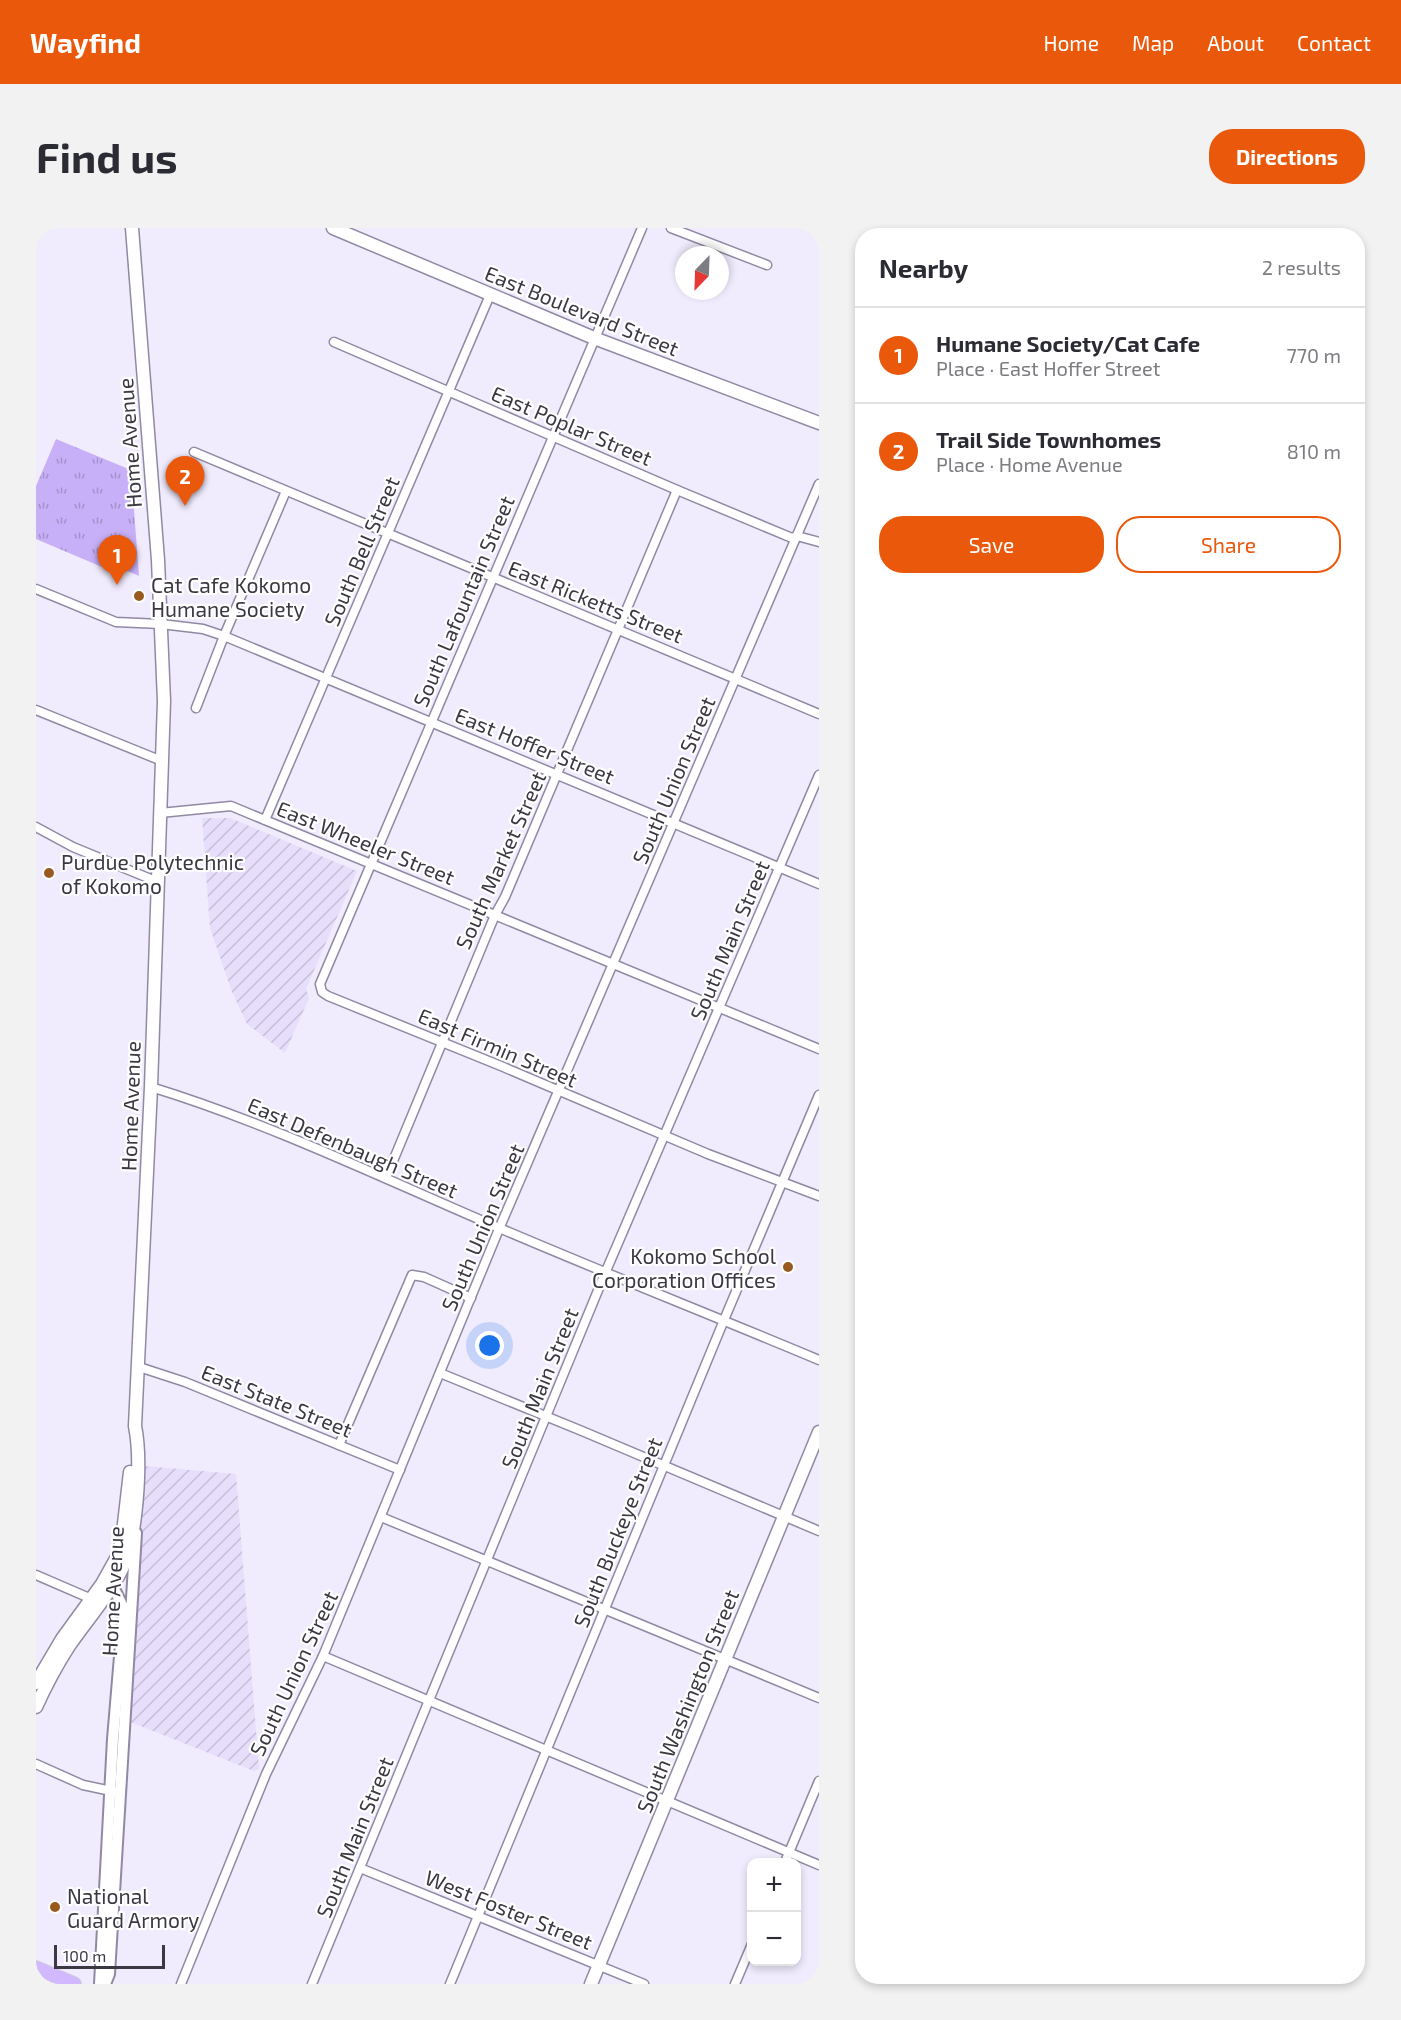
<!DOCTYPE html>
<html lang="en">
<head>
<meta charset="utf-8">
<style>
	body { margin:0; font-family:"Exo 2",sans-serif; background:#f2f2f3; color:#2b2b33 }
	.controls { position:absolute; right:18px; bottom:18px; display:grid; overflow:hidden; border-radius:12px; box-shadow:0 3px 9px #0003 }
	.controls button { width:54px; height:54px; display:grid; place-items:center; padding:0; border:0; border-bottom:2px solid #e1e1e2; background:#fff; color:#2b2b33; font:30px sans-serif }
	.compass { position:absolute; left:639px; top:18px; width:54px; height:54px; border-radius:50%; background:#fff; box-shadow:0 3px 9px #0003; rotate:203deg }
	.scale { position:absolute; left:18px; bottom:15px; width:111px; box-sizing:border-box; padding-left:6px; border:3px solid #3b3843; border-top:0; font-size:16px; line-height:21px; white-space:nowrap; color:#3b3843; -webkit-text-stroke:4px #fff; paint-order:stroke }
	.you { position:absolute; left:454px; top:1118px; width:21px; height:21px; margin:-15px; border:4px solid #fff; border-radius:50%; background:#1a73e8; box-shadow:0 0 0 9px #1a73e833 }
	.badge { display:grid; place-items:center; width:39px; height:39px; border-radius:50%; background:#ea580c; color:#fff; font-size:20px; font-weight:700 }
	.pin { position:absolute; translate:-50% -50px; filter:drop-shadow(0 2px 3px #0008) }
	.pin::after { content:''; position:absolute; top:32px; width:21px; height:18px; background:inherit; clip-path:polygon(0 0,100% 0,50% 100%) }
	.list { margin:0; padding:0; list-style:none }
	h2 { display:flex; justify-content:space-between; align-items:center; height:78px; margin:0; padding:0 24px; font-size:26px }
	h2 small { font-size:20px; font-weight:400; color:#7c7c81 }
	.list li { display:grid; grid-template-columns:39px 1fr auto; gap:18px; align-items:center; box-sizing:border-box; height:96px; padding:0 24px; border-top:2px solid #e1e1e2 }
	.list b { display:block; font-size:22px; white-space:nowrap }
	.list p { margin:0; font-size:20px; white-space:nowrap; color:#7c7c81 }
	.list em { font-size:20px; font-style:normal; color:#7c7c81 }
	.actions { display:flex; gap:12px; padding:18px 24px }
	.actions a { flex:1; padding:14px 0; border:2px solid #ea580c; border-radius:24px; text-align:center; font-size:21px; color:#ea580c }
	.actions .main { background:#ea580c; color:#fff }
	.map { position:relative; flex:none; width:783px; height:1756px; overflow:hidden; border-radius:24px }
	header { display:flex; align-items:center; gap:36px; box-sizing:border-box; height:84px; padding:0 30px; background:#ea580c; color:#fff }
	header strong { font-size:28px }
	nav { display:flex; gap:33px; margin-inline-start:auto; font-size:21px }
	.intro { display:flex; align-items:center; justify-content:space-between; box-sizing:border-box; height:144px; padding:0 36px }
	h1 { margin:0; font-size:42px }
	.button { padding:15px 27px; border-radius:24px; background:#ea580c; color:#fff; font-size:21px; font-weight:700 }
	main { display:flex; gap:36px; padding:0 36px }
	aside { flex:1; background:#fff; border-radius:24px; box-shadow:0 3px 9px #0003 }
	.map>svg:first-child { display:block }
	.industrial { fill:url(#industrial-furrows) }
	.park { fill:url(#park-tufts) }
	.lines { fill:none; stroke-linecap:round; stroke-linejoin:round }
	.minor-casing { stroke:#9189a3; stroke-width:11 }
	.tertiary-casing { stroke:#9189a3; stroke-width:14 }
	.secondary-casing { stroke:#9189a3; stroke-width:15 }
	.primary-casing { stroke:#d4d3d6; stroke-width:16 }
	.minor { stroke:#fff; stroke-width:8 }
	.tertiary { stroke:#fff; stroke-width:10 }
	.secondary { stroke:#fff; stroke-width:12 }
	.primary { stroke:#d2b8ff; stroke-width:14 }
	.poi-dot { fill:#995a20; stroke:#fff; stroke-width:2 }
	.labels { text-anchor:middle; dominant-baseline:central; stroke-width:4.5; stroke-linejoin:round; paint-order:stroke }
	.street-label { font-size:21px; fill:#3b3843; stroke:#fff }
	.poi-label { font-size:21px; fill:#3b3843; stroke:#fff; text-anchor:start }
</style>
</head>
<body>
<header>
<strong>Wayfind</strong>
<nav><a>Home</a><a>Map</a><a>About</a><a>Contact</a></nav>
</header>
<div class="intro"><h1>Find us</h1><a class="button">Directions</a></div>
<main>
<div class="map">
<svg width="783" height="1756" viewBox="0 0 783 1756">
	<defs>
		<pattern id="industrial-furrows" width="10" height="10" patternUnits="userSpaceOnUse" patternTransform="scale(1.5)"><rect width="10" height="10" fill="#e6defb"/><path d="M-1 1l2-2M0 10L10 0M9 11l2-2" fill="none" stroke="#c6bfd8"/></pattern>
		<pattern id="park-tufts" width="24" height="20" patternUnits="userSpaceOnUse" patternTransform="scale(1.5)"><rect width="24" height="20" fill="#c8b0f8"/><path d="M3 7l-1-3M5 7V3M7 7l1-3M15 17l-1-3M17 17v-4M19 17l1-3" fill="none" stroke="#a490ca"/></pattern>
	</defs>
	<rect width="100%" height="100%" fill="#f0ebfd"/>
	<!-- industrial -->
	<g class="industrial">
		<path d="M 166,590 L 194,590 L 321,643 L 270,761 L 273,770 L 249,825 L 211,796 L 196,764 L 174,700 Z"/>
		<path d="M 108,1238 L 200,1246 L 223,1541 L 218,1543 L 92,1493 Z"/>
	</g>
	<!-- park -->
	<path class="park" d="M 20,211 L 95,242 L 103,348 L 76,336 L 73,342 L 0,311 L 0,258 Z"/>
	<g class="lines">
		<defs>
			<g id="minor">
				<path d="M 606,0 L 284,756 L 286,764 L 292,768 L 465,838 L 672,926 L 783,968"/>
				<path d="M 635,0 L 731,37"/>
				<path d="M 298,114 L 641,262 L 756,310 L 761,308 L 783,314"/>
				<path d="M 158,224 L 783,486"/>
				<path d="M 0,361 L 80,394 L 125,396 L 167,401 L 188,408 L 783,656"/>
				<path d="M 160,480 L 188,408 L 250,263"/>
				<path d="M 0,482 L 126,533"/>
				<path d="M 124,585 L 195,578 L 783,821"/>
				<path d="M 229,592 L 454,67"/>
				<path d="M 0,599 L 37,619 L 122,654"/>
				<path d="M 115,859 C 229,894 338,946 447,993 C 558,1041 671,1085 783,1132"/>
				<path d="M 350,950 L 459,687 L 469,669 L 641,262"/>
				<path d="M 103,1139 L 149,1154 L 364,1242"/>
				<path d="M 404,1145 L 546,1203 L 783,1303"/>
				<path d="M 303,1217 L 376,1047 L 388,1049 L 435,1070"/>
				<path d="M 345,1289 L 783,1470"/>
				<path d="M 0,1347 L 58,1372"/>
				<path d="M 287,1428 L 783,1637"/>
				<path d="M 0,1536 L 47,1557 L 80,1564"/>
				<path d="M 749,1634 L 783,1553"/>
				<path d="M 324,1640 L 608,1756"/>
				<path d="M 0,1756 L 6,1743"/>
				<path d="M 145,1756 L 230,1546 L 287,1428 L 463,1001 L 783,256"/>
				<path d="M 276,1756 L 570,1043 L 783,547"/>
				<path d="M 414,1756 L 688,1092 L 783,867"/>
				<path d="M 699,1756 L 716,1716"/>
			</g>
			<g id="tertiary">
				<path d="M 64,1756 L 77,1511 L 88,1381 L 74,1353"/>
				<path d="M 69,1756 L 73,1746 L 100,1305"/>
			</g>
			<g id="secondary">
				<path d="M 297,0 L 558,110 L 783,195"/>
				<path d="M 0,1455 L 26,1411 L 66,1356 L 80,1331 L 86,1313 L 94,1244"/>
				<path d="M 0,1479 C 10,1457 20,1438 33,1418 C 50,1393 71,1370 85,1343 C 101,1312 106,1233 99,1198 L 115,859 L 128,473 L 122,332 L 96,0"/>
				<path d="M 555,1756 L 783,1204"/>
			</g>
			<path id="primary" d="M 0,1740 L 38,1756"/>
		</defs>
		<!-- minor casing -->
		<use href="#minor" class="minor-casing"/>
		<!-- tertiary casing -->
		<use href="#tertiary" class="tertiary-casing"/>
		<!-- secondary casing -->
		<use href="#secondary" class="secondary-casing"/>
		<!-- primary casing -->
		<use href="#primary" class="primary-casing"/>
		<!-- minor -->
		<use href="#minor" class="minor"/>
		<!-- tertiary -->
		<use href="#tertiary" class="tertiary"/>
		<!-- secondary -->
		<use href="#secondary" class="secondary"/>
		<!-- primary -->
		<use href="#primary" class="primary"/>
	</g>
	<!-- markers -->
	<g class="poi-dot">
		<circle cx="103" cy="368" r="6"/>
		<circle cx="13" cy="645" r="6"/>
		<circle cx="752" cy="1039" r="6"/>
		<circle cx="19" cy="1679" r="6"/>
	</g>
	<g class="labels">
		<!-- street labels -->
		<g class="street-label">
			<text transform="translate(546 82) rotate(22)">East Boulevard Street</text>
			<text transform="translate(536 197) rotate(23)">East Poplar Street</text>
			<text transform="translate(93 215) rotate(-94)">Home Avenue</text>
			<text transform="translate(325 323) rotate(-67)">South Bell Street</text>
			<text transform="translate(427 373) rotate(-67)">South Lafountain Street</text>
			<text transform="translate(560 373) rotate(22)">East Ricketts Street</text>
			<text transform="translate(499 517) rotate(22)">East Hoffer Street</text>
			<text transform="translate(637 552) rotate(-67)">South Union Street</text>
			<text transform="translate(330 614) rotate(22)">East Wheeler Street</text>
			<text transform="translate(464 632) rotate(-66)">South Market Street</text>
			<text transform="translate(693 712) rotate(-67)">South Main Street</text>
			<text transform="translate(462 819) rotate(23)">East Firmin Street</text>
			<text transform="translate(94 878) rotate(-88)">Home Avenue</text>
			<text transform="translate(317 919) rotate(23)">East Defenbaugh Street</text>
			<text transform="translate(446 999) rotate(-67)">South Union Street</text>
			<text transform="translate(503 1160) rotate(-68)">South Main Street</text>
			<text transform="translate(241 1172) rotate(22)">East State Street</text>
			<text transform="translate(581 1304) rotate(-68)">South Buckeye Street</text>
			<text transform="translate(76 1363) rotate(-87)">Home Avenue</text>
			<text transform="translate(257 1445) rotate(-65)">South Union Street</text>
			<text transform="translate(651 1473) rotate(-68)">South Washington Street</text>
			<text transform="translate(318 1609) rotate(-68)">South Main Street</text>
			<text transform="translate(473 1681) rotate(22)">West Foster Street</text>
		</g>
		<!-- poi labels -->
		<g class="poi-label">
			<text x="115" y="356">Cat Cafe Kokomo<tspan x="115" dy="24">Humane Society</tspan></text>
			<text x="25" y="633">Purdue Polytechnic<tspan x="25" dy="24">of Kokomo</tspan></text>
			<text x="740" y="1027" text-anchor="end">Kokomo School<tspan x="740" dy="24">Corporation Offices</tspan></text>
			<text x="31" y="1667">National<tspan x="31" dy="24">Guard Armory</tspan></text>
		</g>
	</g>
</svg>
<div class="controls">
<button>+</button>
<button>−</button>
</div>
<svg class="compass" viewBox="-18 -18 36 36"><path d="M0-13l5 13h-10z" fill="#e53935"/><path d="M0 13l5-13h-10z" fill="#7c7c81"/></svg>
<div class="scale">100 m</div>
<div class="you"></div>
<div class="pin badge" style="left:81px;top:357px">1</div>
<div class="pin badge" style="left:149px;top:278px">2</div>
</div>
<aside>
<h2>Nearby<small>2 results</small></h2>
<ul class="list">
<li><span class="badge">1</span><div><b>Humane Society/Cat Cafe</b><p>Place · East Hoffer Street</p></div><em>770 m</em></li>
<li><span class="badge">2</span><div><b>Trail Side Townhomes</b><p>Place · Home Avenue</p></div><em>810 m</em></li>
</ul>
<div class="actions"><a class="main">Save</a><a>Share</a></div>
</aside>
</main>
</body>
</html>
